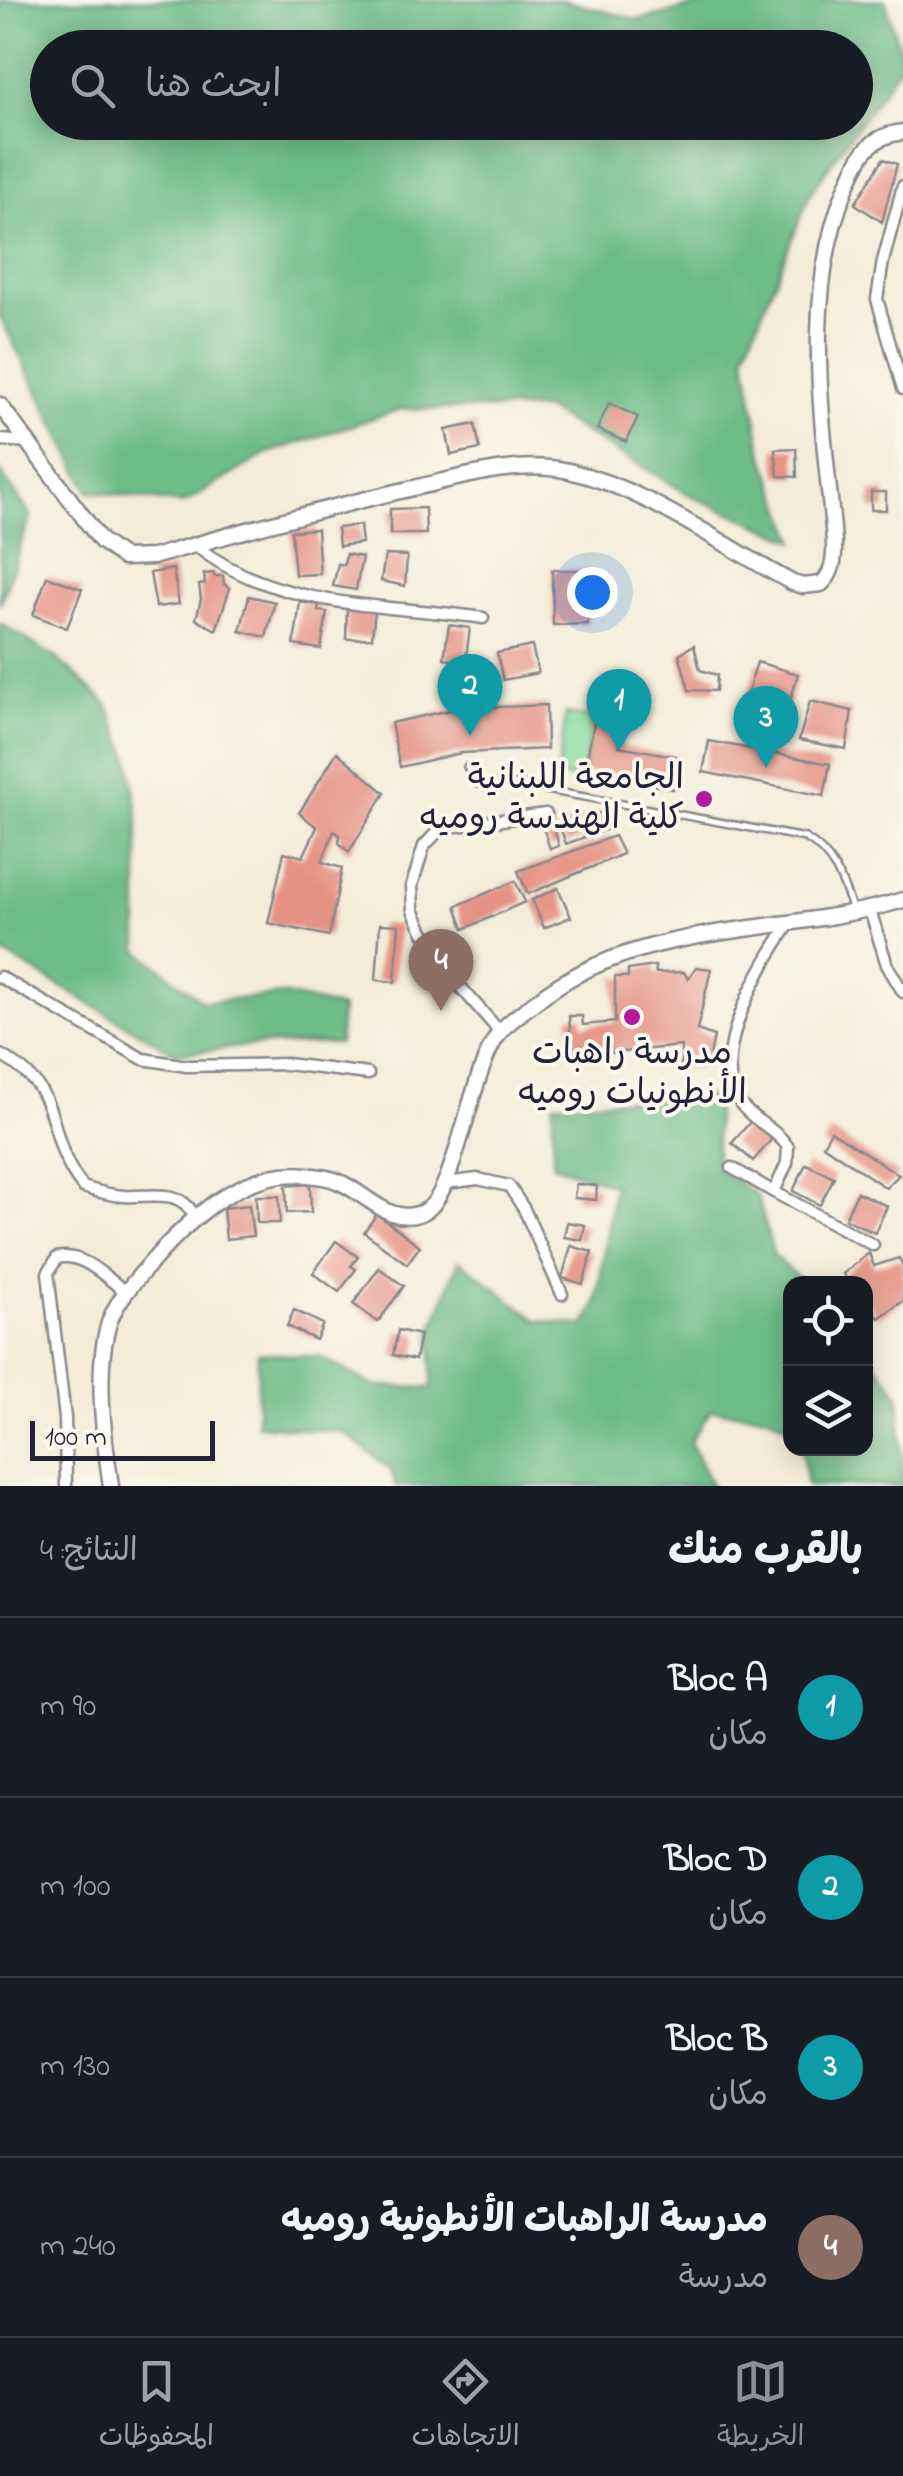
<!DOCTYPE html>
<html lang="ar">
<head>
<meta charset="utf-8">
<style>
	body { margin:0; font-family:"Indie Flower","Playpen Sans Arabic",sans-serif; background:#242831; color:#f1f3f6; direction:rtl }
	.controls { position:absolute; right:30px; bottom:30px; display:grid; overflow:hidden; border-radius:20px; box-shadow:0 5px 25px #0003 }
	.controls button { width:90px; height:90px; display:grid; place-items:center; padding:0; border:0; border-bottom:2px solid #363941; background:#171b24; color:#f1f3f6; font:50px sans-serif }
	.scale { position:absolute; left:30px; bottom:25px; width:185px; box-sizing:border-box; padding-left:10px; border:5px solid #22223b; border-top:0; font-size:28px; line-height:35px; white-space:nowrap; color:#22223b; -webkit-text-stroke:8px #fbf7ec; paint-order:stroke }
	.you { position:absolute; left:592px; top:592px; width:35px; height:35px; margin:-25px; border:8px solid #fff; border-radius:50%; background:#1a73e8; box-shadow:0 0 0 15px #1a73e833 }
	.badge { display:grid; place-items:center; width:65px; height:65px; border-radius:50%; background:#8c9099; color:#fff; font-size:32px; font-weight:700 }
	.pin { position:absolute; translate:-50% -82px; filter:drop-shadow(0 2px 5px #0008) }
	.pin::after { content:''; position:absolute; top:52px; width:35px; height:30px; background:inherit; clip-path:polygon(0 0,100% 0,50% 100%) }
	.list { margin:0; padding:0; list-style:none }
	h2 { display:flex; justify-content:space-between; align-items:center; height:130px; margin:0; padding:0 40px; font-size:42px }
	h2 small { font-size:32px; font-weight:400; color:#9ea1a6 }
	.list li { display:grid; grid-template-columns:65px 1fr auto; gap:30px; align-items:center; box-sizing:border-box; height:180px; padding:0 40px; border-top:2px solid #363941 }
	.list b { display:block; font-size:38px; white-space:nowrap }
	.list p { margin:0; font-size:32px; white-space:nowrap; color:#9ea1a6 }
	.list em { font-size:32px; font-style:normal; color:#9ea1a6 }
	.icon { flex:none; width:55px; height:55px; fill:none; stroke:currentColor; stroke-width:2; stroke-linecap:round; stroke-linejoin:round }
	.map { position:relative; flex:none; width:903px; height:1486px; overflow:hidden; direction:ltr }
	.search { position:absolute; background:#171b24; box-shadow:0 5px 25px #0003; left:30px; right:30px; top:30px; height:110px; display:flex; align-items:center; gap:25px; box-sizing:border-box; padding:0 35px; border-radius:55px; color:#9ea1a6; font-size:38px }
	.sheet { height:850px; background:#171b24 }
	nav { display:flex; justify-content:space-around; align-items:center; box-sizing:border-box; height:140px; border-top:2px solid #363941; background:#171b24; font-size:28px; color:#9ea1a6 }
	nav a { display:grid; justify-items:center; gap:5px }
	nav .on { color:#8c9099 }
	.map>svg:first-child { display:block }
	.green { fill:#87dda0; stroke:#54806e; stroke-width:2.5 }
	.forest { fill:#6dbc86; stroke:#486f60; stroke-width:2.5; fill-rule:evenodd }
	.building { fill:#e59285 }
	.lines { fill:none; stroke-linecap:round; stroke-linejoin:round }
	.lane-casing { stroke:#8a888a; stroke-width:10 }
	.street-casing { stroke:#8a888a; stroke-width:15 }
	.secondary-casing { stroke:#8a888a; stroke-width:19 }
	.lane { stroke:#fff; stroke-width:5 }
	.street { stroke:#fff; stroke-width:10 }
	.secondary { stroke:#fff; stroke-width:14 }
	.poi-dot { fill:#b5179e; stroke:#fbf7ec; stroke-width:4 }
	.labels { text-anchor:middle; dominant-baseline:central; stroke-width:8; stroke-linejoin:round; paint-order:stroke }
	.poi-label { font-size:35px; fill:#22223b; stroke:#fbf7ec; text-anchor:end }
</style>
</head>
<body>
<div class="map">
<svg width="903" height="1486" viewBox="0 0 903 1486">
	<rect width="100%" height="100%" fill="#fbf7ec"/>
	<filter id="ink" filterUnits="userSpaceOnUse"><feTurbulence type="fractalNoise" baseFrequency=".01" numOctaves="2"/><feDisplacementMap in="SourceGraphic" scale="20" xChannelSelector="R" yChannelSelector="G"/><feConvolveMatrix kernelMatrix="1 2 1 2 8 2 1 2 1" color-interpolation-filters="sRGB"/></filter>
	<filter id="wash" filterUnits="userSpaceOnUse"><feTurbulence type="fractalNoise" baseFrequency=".0048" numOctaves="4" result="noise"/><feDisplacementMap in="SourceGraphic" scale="40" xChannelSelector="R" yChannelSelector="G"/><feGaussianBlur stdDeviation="2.25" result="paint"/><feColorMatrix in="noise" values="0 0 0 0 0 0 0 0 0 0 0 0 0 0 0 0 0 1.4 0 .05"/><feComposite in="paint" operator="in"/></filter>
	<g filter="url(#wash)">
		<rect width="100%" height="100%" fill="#f3edd8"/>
		<!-- green -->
		<path class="green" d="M 566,714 L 593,718 L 582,780 L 557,776 Z"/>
		<!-- forest -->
		<g class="forest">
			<path d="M 0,0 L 562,0 L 638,20 L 721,0 L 885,0 L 903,61 L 811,192 L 745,354 L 762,451 L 796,541 L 693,497 L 545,409 L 401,409 L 268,453 L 183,504 L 89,491 L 0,317 ZM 48,48 L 856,48 L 856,122 L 48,122 Z"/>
			<path d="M 0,471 L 31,516 L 0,605 Z"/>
			<path d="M 0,623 L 58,659 L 107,704 L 129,756 L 138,814 L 138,950 L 203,1002 L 286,995 L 341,1008 L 339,1043 L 257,1045 L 176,1054 L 0,951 Z"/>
			<path d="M 716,1096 L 716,1168 L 757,1195 L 774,1256 L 804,1283 L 790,1284 L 790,1428 L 769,1416 L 711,1410 L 690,1442 L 712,1486 L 396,1486 L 391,1470 L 344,1432 L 257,1425 L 258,1353 L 320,1357 L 374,1386 L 432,1388 L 432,1330 L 459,1260 L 537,1320 L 584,1326 L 596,1305 L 614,1185 L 553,1165 L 553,1103 Z"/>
			<path d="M 866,1350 L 899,1394 L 903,1486 L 807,1486 L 802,1449 L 866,1448 Z"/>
		</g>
		<g id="blocks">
			<!-- building -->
			<g class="building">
				<path d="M 883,159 L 897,164 L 882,222 L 855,204 Z"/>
				<path d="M 609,403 L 638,417 L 626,442 L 597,429 Z"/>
				<path d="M 475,424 L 480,449 L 451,455 L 446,430 Z"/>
				<path d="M 796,448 L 797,477 L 778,476 L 775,449 Z"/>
				<rect x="871" y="492" width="15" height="18"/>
				<path d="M 425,508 L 426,534 L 390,534 L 390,509 Z"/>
				<path d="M 360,525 L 362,543 L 339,546 L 337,528 Z"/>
				<path d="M 317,529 L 320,574 L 295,575 L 291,531 Z"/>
				<path d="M 346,554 L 362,557 L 356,590 L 333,586 L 338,564 L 344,565 Z"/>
				<path d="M 385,555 L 407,556 L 405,586 L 381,581 Z"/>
				<path d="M 173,569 L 179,604 L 156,607 L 150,573 Z"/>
				<path d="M 552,570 L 587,570 L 588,624 L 553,625 Z"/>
				<path d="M 214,573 L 214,576 L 223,576 L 224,584 L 230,588 L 216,630 L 196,619 L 201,599 L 199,585 L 205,584 L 204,574 Z"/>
				<path d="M 47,576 L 82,589 L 67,628 L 33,615 Z"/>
				<path d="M 249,596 L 275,602 L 266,637 L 240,631 Z"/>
				<path d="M 300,602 L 319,605 L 318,611 L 327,612 L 321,649 L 294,645 Z"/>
				<path d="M 347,606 L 375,610 L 372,638 L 346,639 Z"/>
				<path d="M 449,625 L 470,628 L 465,665 L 444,658 Z"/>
				<path d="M 694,645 L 700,670 L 717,675 L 716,691 L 689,690 L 679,654 Z"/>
				<path d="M 532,646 L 538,673 L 503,680 L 497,653 Z"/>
				<path d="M 757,662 L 798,674 L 789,705 L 747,695 Z"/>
				<path d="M 810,701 L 852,711 L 846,749 L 799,740 Z"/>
				<path d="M 546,705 L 547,749 L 461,753 L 400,767 L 391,723 L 455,709 Z"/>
				<path d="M 597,708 L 626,714 L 619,746 L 679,757 L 673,789 L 584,772 Z"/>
				<path d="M 709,741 L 830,764 L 824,796 L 703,772 Z"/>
				<path d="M 337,752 L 385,793 L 349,852 L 339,843 L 340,835 L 334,831 L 322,862 L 342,868 L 329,936 L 268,923 L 284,852 L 303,857 L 317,827 L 299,813 Z"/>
				<path d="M 602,812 L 608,829 L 566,844 L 560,827 Z"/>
				<path d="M 552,821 L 559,846 L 550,849 L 542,824 Z"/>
				<path d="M 614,836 L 623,854 L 528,894 L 518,871 Z"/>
				<path d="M 515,881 L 525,902 L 464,929 L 456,906 Z"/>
				<path d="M 558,888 L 571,917 L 544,928 L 532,900 Z"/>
				<path d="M 380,924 L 399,925 L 395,982 L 376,980 Z"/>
				<path d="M 655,966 L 656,973 L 684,972 L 688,979 L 696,967 L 711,969 L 697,1030 L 714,1036 L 708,1067 L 681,1068 L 681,1046 L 611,1053 L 611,1047 L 572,1054 L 569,1016 L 582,1016 L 583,1025 L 615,1022 L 615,977 L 628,977 L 628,970 Z"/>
				<path d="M 751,1121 L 772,1139 L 753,1161 L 732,1143 Z"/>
				<path d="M 831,1131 L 899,1175 L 886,1188 L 823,1145 Z"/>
				<path d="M 806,1164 L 834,1177 L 820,1205 L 793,1191 Z"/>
				<path d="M 310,1184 L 311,1212 L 287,1213 L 286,1186 Z"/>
				<path d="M 576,1184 L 597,1186 L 596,1200 L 574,1198 Z"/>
				<path d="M 857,1192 L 887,1206 L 875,1233 L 845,1219 Z"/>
				<path d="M 256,1196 L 279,1196 L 280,1223 L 257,1223 Z"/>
				<path d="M 249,1205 L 253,1236 L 226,1239 L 223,1208 Z"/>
				<path d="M 377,1214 L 420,1246 L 407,1264 L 364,1232 Z"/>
				<path d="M 567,1222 L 585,1225 L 582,1240 L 564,1237 Z"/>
				<path d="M 336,1241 L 358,1257 L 351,1266 L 356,1269 L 339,1292 L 313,1273 Z"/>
				<path d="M 571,1246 L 592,1252 L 583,1284 L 562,1278 Z"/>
				<path d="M 869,1253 L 874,1266 L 899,1258 L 903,1266 L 903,1301 L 879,1318 L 866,1301 L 866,1284 L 851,1284 L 843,1274 Z"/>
				<path d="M 379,1268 L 404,1286 L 378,1322 L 353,1304 Z"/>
				<path d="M 294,1310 L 323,1324 L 316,1340 L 287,1326 Z"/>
				<path d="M 398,1330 L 420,1335 L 415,1360 L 393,1355 Z"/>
			</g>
		</g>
	</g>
	<g filter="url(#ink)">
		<use href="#blocks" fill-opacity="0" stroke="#8a888a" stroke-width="2.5"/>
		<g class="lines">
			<defs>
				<path id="lane" d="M 467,767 L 478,784 L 520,785 L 805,838 C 833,854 843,881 853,911"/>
				<g id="street">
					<path d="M 903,186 L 883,261 L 877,299 L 903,389"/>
					<path d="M 0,440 L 28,442"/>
					<path d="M 195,545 C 275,610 386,604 483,618"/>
					<path d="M 870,910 L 887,965 L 903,992"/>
					<path d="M 790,923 C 762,964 709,1051 738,1100 C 750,1120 775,1127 788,1147 L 787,1163 L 774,1192 L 873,1245"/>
					<path d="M 0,977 L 143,1059 L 187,1066 L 287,1064 L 368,1074"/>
					<path d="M 500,1032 L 457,983 L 423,931 L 413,910 L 412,885 L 424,846 L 441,828 L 546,814"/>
					<path d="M 0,1055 C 69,1092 42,1137 83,1187 C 95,1191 109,1195 123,1196 C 152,1198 179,1186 195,1217"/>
					<path d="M 732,1168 L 774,1192"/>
					<path d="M 446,1183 L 478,1179 L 509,1186 L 524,1209 L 562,1294"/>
					<path d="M 66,1486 L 65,1418 L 48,1273 L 57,1258 C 82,1251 106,1278 126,1292"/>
				</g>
				<g id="secondary">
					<path d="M 0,405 L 101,541 L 124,558 L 153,557 C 241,531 329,507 418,487 C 466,476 519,460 569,471 C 652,491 719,544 793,583 L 803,586 L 821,584 C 839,570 834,539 832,519 C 821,411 803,288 847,186 C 860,156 868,136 903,132"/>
					<path d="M 111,1486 C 104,1439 94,1366 110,1320 C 118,1299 134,1282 149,1265 C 187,1221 243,1167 307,1175 C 317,1176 328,1177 337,1181 C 366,1192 391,1229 425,1211 C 456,1195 470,1070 500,1032 C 509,1021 524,1011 535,1002 C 638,919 782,937 903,900"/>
				</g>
			</defs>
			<!-- lane casing -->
			<use href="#lane" class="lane-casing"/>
			<!-- street casing -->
			<use href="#street" class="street-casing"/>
			<!-- secondary casing -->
			<use href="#secondary" class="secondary-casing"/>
			<!-- lane -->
			<use href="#lane" class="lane"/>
			<!-- street -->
			<use href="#street" class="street"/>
			<!-- secondary -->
			<use href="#secondary" class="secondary"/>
		</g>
	</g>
	<!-- markers -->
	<g class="poi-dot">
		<circle cx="704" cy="799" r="10"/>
		<circle cx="632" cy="1017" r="10"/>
	</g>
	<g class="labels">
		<!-- poi labels -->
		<g class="poi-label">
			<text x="684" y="779">الجامعة اللبنانية<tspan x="684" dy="40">كلية الهندسة روميه</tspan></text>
			<text x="632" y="1054" text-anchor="middle">مدرسة راهبات<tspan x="632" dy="40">الأنطونيات روميه</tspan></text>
		</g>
	</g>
</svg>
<div class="controls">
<button><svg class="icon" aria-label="locate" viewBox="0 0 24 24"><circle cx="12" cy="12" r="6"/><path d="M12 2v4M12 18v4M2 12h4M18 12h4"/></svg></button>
<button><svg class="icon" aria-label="layers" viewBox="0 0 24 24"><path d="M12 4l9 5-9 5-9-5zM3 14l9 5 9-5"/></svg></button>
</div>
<div class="scale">100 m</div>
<div class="you"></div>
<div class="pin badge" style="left:619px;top:751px;background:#0f9aa8">1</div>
<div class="pin badge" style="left:470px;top:736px;background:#0f9aa8">2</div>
<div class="pin badge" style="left:766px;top:768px;background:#0f9aa8">3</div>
<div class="pin badge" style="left:441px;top:1011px;background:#8d6e63">4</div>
<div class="search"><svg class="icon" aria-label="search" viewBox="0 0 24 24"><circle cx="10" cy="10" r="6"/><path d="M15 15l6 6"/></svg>ابحث هنا</div>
</div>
<section class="sheet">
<h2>بالقرب منك<small>النتائج: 4</small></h2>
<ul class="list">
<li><span class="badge" style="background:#0f9aa8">1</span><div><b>Bloc A</b><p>مكان</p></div><em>90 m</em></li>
<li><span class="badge" style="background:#0f9aa8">2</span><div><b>Bloc D</b><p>مكان</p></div><em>100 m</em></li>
<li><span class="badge" style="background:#0f9aa8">3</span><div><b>Bloc B</b><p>مكان</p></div><em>130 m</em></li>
<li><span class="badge" style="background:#8d6e63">4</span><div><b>مدرسة الراهبات الأنطونية روميه</b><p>مدرسة</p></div><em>240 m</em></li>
</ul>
</section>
<nav>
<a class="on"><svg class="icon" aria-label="map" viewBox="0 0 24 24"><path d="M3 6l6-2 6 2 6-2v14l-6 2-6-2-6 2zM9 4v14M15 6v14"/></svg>الخريطة</a>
<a><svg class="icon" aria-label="directions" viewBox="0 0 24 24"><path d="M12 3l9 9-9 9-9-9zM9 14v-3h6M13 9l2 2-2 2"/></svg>الاتجاهات</a>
<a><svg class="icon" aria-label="saved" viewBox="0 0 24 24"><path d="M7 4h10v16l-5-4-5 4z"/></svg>المحفوظات</a>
</nav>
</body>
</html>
